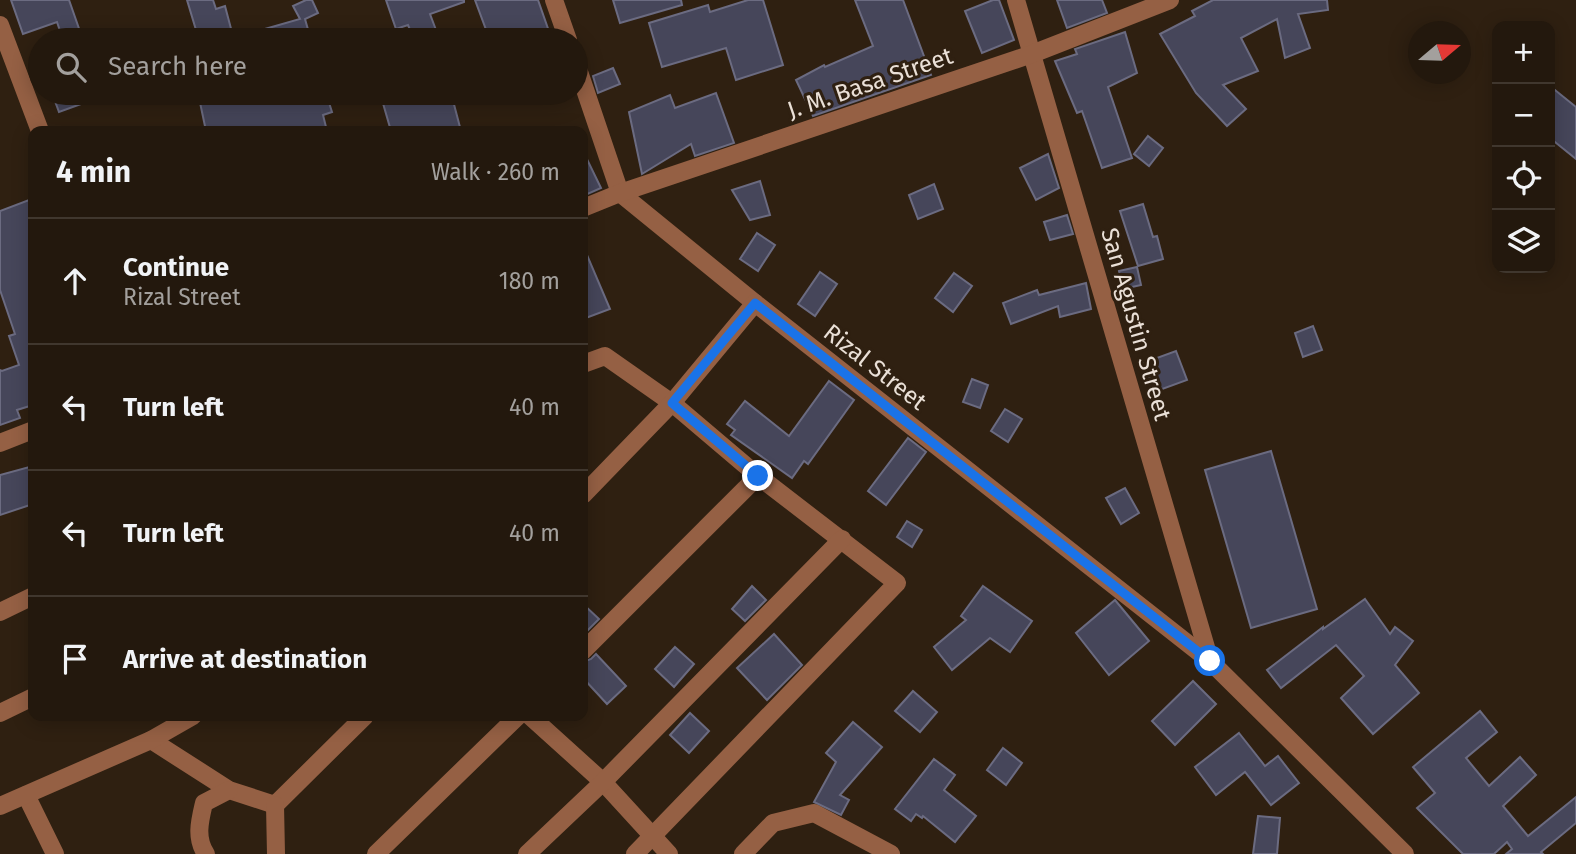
<!DOCTYPE html>
<html lang="en">
<head>
<meta charset="utf-8">
<style>
	body { margin:0; font-family:"Fira Sans",sans-serif; background:#2b2116; color:#f1f3f6 }
	.controls { position:absolute; right:21px; top:21px; display:grid; overflow:hidden; border-radius:14px; box-shadow:0 4px 18px #0003 }
	.controls button { width:63px; height:63px; display:grid; place-items:center; padding:0; border:0; border-bottom:2px solid #40372e; background:#23180d; color:#f1f3f6; font:35px sans-serif }
	.compass { position:absolute; left:1408px; top:21px; width:63px; height:63px; border-radius:50%; background:#23180d; box-shadow:0 4px 18px #0003; rotate:71deg }
	.stop { position:absolute; width:21px; height:21px; margin:-16px; border:5px solid #1a73e8; border-radius:50%; background:#fff }
	.stop.end { background:#1a73e8; border-color:#fff; box-shadow:0 2px 7px #0008 }
	.list { margin:0; padding:0; list-style:none }
	h2 { display:flex; justify-content:space-between; align-items:center; height:91px; margin:0; padding:0 28px; font-size:30px }
	h2 small { font-size:23px; font-weight:400; color:#a3a09d }
	.list li { display:grid; grid-template-columns:46px 1fr auto; gap:21px; align-items:center; box-sizing:border-box; height:126px; padding:0 28px; border-top:2px solid #40372e }
	.list b { display:block; font-size:26px; white-space:nowrap }
	.list p { margin:0; font-size:23px; white-space:nowrap; color:#a3a09d }
	.list em { font-size:23px; font-style:normal; color:#a3a09d }
	.icon { flex:none; width:38px; height:38px; fill:none; stroke:currentColor; stroke-width:2; stroke-linecap:round; stroke-linejoin:round }
	.map { position:relative; flex:none; width:1576px; height:854px; overflow:hidden }
	.search { position:absolute; background:#23180d; box-shadow:0 4px 18px #0003; left:28px; top:28px; width:560px; height:77px; display:flex; align-items:center; gap:18px; box-sizing:border-box; padding:0 24px; border-radius:38px; color:#a3a09d; font-size:26px }
	.panel { position:absolute; background:#23180d; box-shadow:0 4px 18px #0003; left:28px; top:126px; width:560px; height:595px; border-radius:14px }
	.map>svg:first-child { display:block }
	.building { fill:#46465a; stroke:#6b6b81; stroke-width:2 }
	.lines { fill:none; stroke-linecap:round; stroke-linejoin:round }
	.minor { stroke:#956044; stroke-width:18 }
	.route { stroke:#1a73e8; stroke-width:9 }
	.labels { text-anchor:middle; dominant-baseline:central; stroke-width:6; stroke-linejoin:round; paint-order:stroke }
	.street-label { font-size:24px; fill:#eae0d7; stroke:#2f2011 }
</style>
</head>
<body>
<div class="map">
<svg width="1576" height="854" viewBox="0 0 1576 854">
	<rect width="100%" height="100%" fill="#2f2011"/>
	<!-- building -->
	<g class="building">
		<path d="M 11,0 L 69,0 L 83,40 L 63,40 L 57,22 L 23,34 Z"/>
		<path d="M 187,0 L 213,0 L 216,9 L 225,6 L 234,40 L 199,40 Z"/>
		<path d="M 306,0 L 312,0 L 318,13 L 305,19 L 311,40 L 245,40 L 244,35 L 300,19 L 293,6 Z"/>
		<path d="M 386,0 L 464,0 L 464,2 L 430,14 L 436,30 L 413,37 L 408,25 L 396,29 Z"/>
		<path d="M 475,0 L 538,0 L 552,40 L 494,40 L 491,33 L 488,35 Z"/>
		<path d="M 613,0 L 681,0 L 682,5 L 620,23 Z"/>
		<path d="M 748,0 L 763,0 L 783,65 L 736,80 L 726,48 L 662,67 L 649,23 L 708,5 L 710,12 Z"/>
		<path d="M 855,0 L 903,0 L 931,75 L 813,116 L 796,80 L 824,65 L 825,67 L 873,46 Z"/>
		<path d="M 993,0 L 999,0 L 1014,40 L 982,53 L 965,11 Z"/>
		<path d="M 1057,0 L 1102,0 L 1107,13 L 1067,28 Z"/>
		<path d="M 1213,0 L 1327,0 L 1328,10 L 1298,14 L 1310,48 L 1285,58 L 1277,19 L 1241,38 L 1258,71 L 1223,85 L 1246,109 L 1227,126 L 1196,93 L 1160,34 L 1195,16 L 1192,11 Z"/>
		<path d="M 1125,32 L 1137,73 L 1108,87 L 1132,158 L 1102,168 L 1082,111 L 1077,113 L 1055,61 L 1077,54 L 1075,49 Z"/>
		<path d="M 613,68 L 620,84 L 598,93 L 593,76 Z"/>
		<path d="M 1550,86 L 1576,107 L 1576,159 L 1550,138 Z"/>
		<path d="M 52,93 L 106,93 L 106,95 L 59,112 Z"/>
		<path d="M 198,93 L 326,93 L 332,112 L 323,115 L 327,131 L 206,131 Z"/>
		<path d="M 380,93 L 451,93 L 461,131 L 391,131 Z"/>
		<path d="M 716,93 L 734,143 L 695,156 L 691,144 L 642,174 L 629,112 L 670,95 L 675,108 Z"/>
		<path d="M 1148,136 L 1163,148 L 1149,166 L 1134,154 Z"/>
		<path d="M 583,151 L 601,188 L 583,196 Z"/>
		<path d="M 1048,154 L 1059,188 L 1036,200 L 1020,168 Z"/>
		<path d="M 760,181 L 770,215 L 750,220 L 732,190 Z"/>
		<path d="M 934,184 L 943,209 L 918,219 L 909,195 Z"/>
		<path d="M 29,200 L 33,211 L 33,405 L 17,410 L 20,418 L 0,425 L 0,370 L 2,371 L 19,365 L 9,336 L 15,334 L 0,290 L 0,211 Z"/>
		<path d="M 1143,204 L 1153,237 L 1157,236 L 1163,259 L 1138,266 L 1120,211 Z"/>
		<path d="M 1067,215 L 1073,234 L 1050,240 L 1044,222 Z"/>
		<path d="M 757,233 L 775,245 L 758,271 L 740,259 Z"/>
		<path d="M 584,248 L 610,309 L 583,319 L 583,249 Z"/>
		<path d="M 1137,267 L 1141,285 L 1123,289 L 1119,271 Z"/>
		<path d="M 820,272 L 837,284 L 815,316 L 798,304 Z"/>
		<path d="M 954,273 L 972,286 L 953,312 L 935,298 Z"/>
		<path d="M 1086,283 L 1091,309 L 1060,317 L 1058,306 L 1011,324 L 1003,303 L 1037,290 L 1039,295 Z"/>
		<path d="M 1313,326 L 1322,350 L 1303,357 L 1295,333 Z"/>
		<path d="M 1176,351 L 1187,380 L 1154,392 L 1143,363 Z"/>
		<path d="M 972,379 L 988,385 L 980,408 L 963,402 Z"/>
		<path d="M 829,381 L 854,400 L 808,464 L 804,461 L 792,478 L 731,435 L 735,430 L 727,424 L 745,401 L 789,436 Z"/>
		<path d="M 1005,409 L 1022,419 L 1008,442 L 991,431 Z"/>
		<path d="M 908,438 L 926,452 L 886,505 L 868,491 Z"/>
		<path d="M 1271,451 L 1317,609 L 1251,628 L 1205,470 Z"/>
		<path d="M 33,466 L 33,504 L 0,515 L 0,475 Z"/>
		<path d="M 1125,488 L 1139,513 L 1121,524 L 1106,498 Z"/>
		<path d="M 907,521 L 922,530 L 912,547 L 897,537 Z"/>
		<path d="M 752,586 L 766,600 L 745,621 L 732,609 Z"/>
		<path d="M 983,586 L 1032,621 L 1010,652 L 990,638 L 952,670 L 934,647 L 966,620 L 961,616 Z"/>
		<path d="M 1365,599 L 1390,634 L 1395,627 L 1413,641 L 1395,665 L 1419,693 L 1373,734 L 1341,698 L 1364,676 L 1336,645 L 1281,688 L 1267,670 L 1323,627 L 1323,629 Z"/>
		<path d="M 1115,600 L 1149,641 L 1109,675 L 1076,633 Z"/>
		<path d="M 583,604 L 599,619 L 583,635 Z"/>
		<path d="M 774,634 L 802,665 L 767,700 L 737,668 Z"/>
		<path d="M 675,647 L 694,664 L 674,687 L 655,669 Z"/>
		<path d="M 596,654 L 626,686 L 607,704 L 583,678 L 583,662 L 591,659 Z"/>
		<path d="M 1193,681 L 1216,704 L 1175,745 L 1152,721 Z"/>
		<path d="M 913,691 L 937,712 L 920,732 L 895,711 Z"/>
		<path d="M 1480,711 L 1497,732 L 1466,758 L 1489,786 L 1520,757 L 1536,775 L 1503,806 L 1528,836 L 1576,797 L 1576,823 L 1541,852 L 1543,854 L 1506,854 L 1512,849 L 1507,842 L 1494,854 L 1463,854 L 1417,808 L 1435,793 L 1413,767 Z"/>
		<path d="M 690,713 L 709,731 L 689,753 L 670,735 Z"/>
		<path d="M 853,722 L 882,747 L 840,795 L 849,800 L 841,815 L 814,802 L 836,762 L 826,753 Z"/>
		<path d="M 1239,733 L 1265,766 L 1278,756 L 1299,783 L 1271,805 L 1245,772 L 1216,795 L 1195,767 Z"/>
		<path d="M 1003,748 L 1022,763 L 1006,785 L 987,770 Z"/>
		<path d="M 934,759 L 955,775 L 944,790 L 976,816 L 955,842 L 923,816 L 922,818 L 916,814 L 911,821 L 895,809 Z"/>
		<path d="M 1258,816 L 1280,818 L 1277,854 L 1253,854 Z"/>
	</g>
	<g class="lines">
		<!-- minor -->
		<g class="minor">
			<path d="M 554,0 L 568,40"/>
			<path d="M 1016,0 L 1210,661"/>
			<path d="M 0,25 L 40,131"/>
			<path d="M 576,63 L 620,193 L 755,303 L 1210,661 L 1405,854"/>
			<path d="M 583,208 L 620,193 L 1032,54 L 1170,0"/>
			<path d="M 583,364 L 605,356 L 672,403 L 758,476 L 897,583 L 635,854"/>
			<path d="M 0,443 L 33,430"/>
			<path d="M 583,495 L 672,403 L 755,303"/>
			<path d="M 0,612 L 33,596"/>
			<path d="M 583,651 L 758,476"/>
			<path d="M 0,713 L 33,697"/>
			<path d="M 530,716 L 603,782 L 669,854"/>
			<path d="M 151,740 L 229,790 L 275,805 L 365,716"/>
			<path d="M 26,795 L 55,854"/>
			<path d="M 275,805 L 276,854"/>
			<path d="M 0,806 L 151,740 L 193,716"/>
			<path d="M 206,854 C 195,838 200,820 204,803 L 229,790"/>
			<path d="M 376,854 L 518,716"/>
			<path d="M 527,854 L 603,782 L 842,539"/>
			<path d="M 743,854 L 773,823 L 814,813 L 891,854"/>
		</g>
	</g>
	<g class="lines">
		<!-- route -->
		<path class="route" d="M 758,476 L 672,403 L 755,303 L 1210,661"/>
	</g>
	<g class="labels">
		<!-- street labels -->
		<g class="street-label">
			<text transform="translate(870 83) rotate(-19)">J. M. Basa Street</text>
			<text transform="translate(1136 324) rotate(74)">San Agustin Street</text>
			<text transform="translate(875 367) rotate(38)">Rizal Street</text>
		</g>
	</g>
</svg>
<div class="controls">
<button>+</button>
<button>−</button>
<button><svg class="icon" aria-label="locate" viewBox="0 0 24 24"><circle cx="12" cy="12" r="6"/><path d="M12 2v4M12 18v4M2 12h4M18 12h4"/></svg></button>
<button><svg class="icon" aria-label="layers" viewBox="0 0 24 24"><path d="M12 4l9 5-9 5-9-5zM3 14l9 5 9-5"/></svg></button>
</div>
<svg class="compass" viewBox="-18 -18 36 36"><path d="M0-13l5 13h-10z" fill="#e53935"/><path d="M0 13l5-13h-10z" fill="#a3a09d"/></svg>
<div class="stop" style="left:1210px;top:661px"></div>
<div class="stop end" style="left:758px;top:476px"></div>
<div class="search"><svg class="icon" aria-label="search" viewBox="0 0 24 24"><circle cx="10" cy="10" r="6"/><path d="M15 15l6 6"/></svg>Search here</div>
<section class="panel">
<h2>4 min<small>Walk · 260 m</small></h2>
<ul class="list">
<li><svg class="icon" aria-label="ahead" viewBox="0 0 24 24"><path d="M12 20V5M6 11l6-6 6 6"/></svg><div><b>Continue</b><p>Rizal Street</p></div><em>180 m</em></li>
<li><svg class="icon" aria-label="left" viewBox="0 0 24 24"><path d="M17 20v-9H6M10 6l-5 5 5 5"/></svg><div><b>Turn left</b></div><em>40 m</em></li>
<li><svg class="icon" aria-label="left" viewBox="0 0 24 24"><path d="M17 20v-9H6M10 6l-5 5 5 5"/></svg><div><b>Turn left</b></div><em>40 m</em></li>
<li><svg class="icon" aria-label="arrive" viewBox="0 0 24 24"><path d="M6 21V4h12l-3 4 3 4H6"/></svg><div><b>Arrive at destination</b></div></li>
</ul>
</section>
</div>
</body>
</html>
